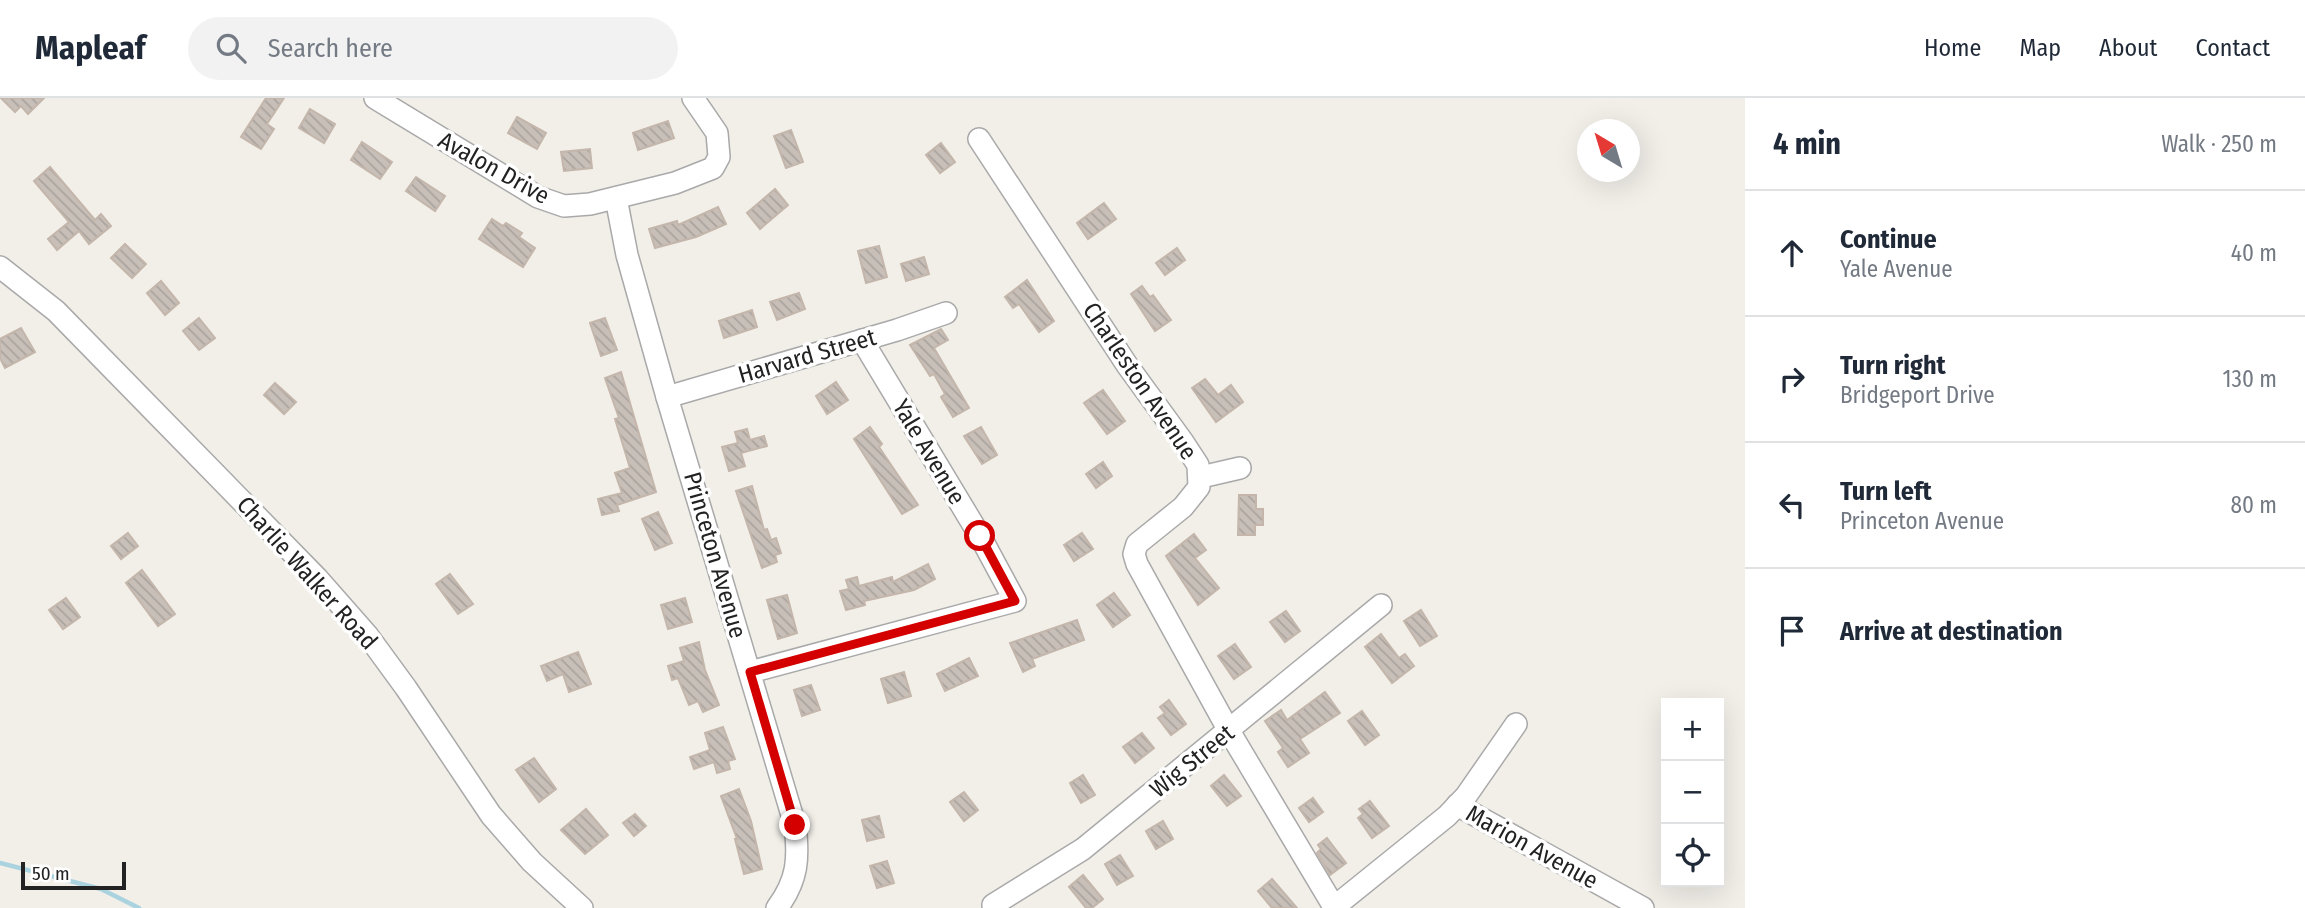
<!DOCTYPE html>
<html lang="en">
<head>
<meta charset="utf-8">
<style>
	body { margin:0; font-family:"Fira Sans Condensed",sans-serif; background:#f2f2f3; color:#1f2937 }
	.controls { position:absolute; right:21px; bottom:21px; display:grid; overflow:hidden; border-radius:0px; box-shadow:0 7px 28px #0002 }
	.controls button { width:63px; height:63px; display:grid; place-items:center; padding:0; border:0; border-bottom:2px solid #e0e1e3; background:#fff; color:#1f2937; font:35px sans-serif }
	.compass { position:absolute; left:1577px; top:21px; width:63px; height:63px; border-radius:50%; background:#fff; box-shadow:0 7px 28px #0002; rotate:322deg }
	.scale { position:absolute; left:21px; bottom:18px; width:105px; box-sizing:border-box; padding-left:7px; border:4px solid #222; border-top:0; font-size:19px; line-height:24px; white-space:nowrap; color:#222; -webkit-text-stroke:5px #fff; paint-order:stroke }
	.stop { position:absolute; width:21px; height:21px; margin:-16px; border:5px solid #d40000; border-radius:50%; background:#fff }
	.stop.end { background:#d40000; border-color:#fff; box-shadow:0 2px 7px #0008 }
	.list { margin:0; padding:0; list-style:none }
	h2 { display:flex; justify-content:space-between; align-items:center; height:91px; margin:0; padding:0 28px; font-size:30px }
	h2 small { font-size:23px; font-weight:400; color:#747a83 }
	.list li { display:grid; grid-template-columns:46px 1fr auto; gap:21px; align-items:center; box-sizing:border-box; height:126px; padding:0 28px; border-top:2px solid #e0e1e3 }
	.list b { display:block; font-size:26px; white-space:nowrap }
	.list p { margin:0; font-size:23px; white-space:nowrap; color:#747a83 }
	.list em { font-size:23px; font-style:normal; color:#747a83 }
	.icon { flex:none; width:38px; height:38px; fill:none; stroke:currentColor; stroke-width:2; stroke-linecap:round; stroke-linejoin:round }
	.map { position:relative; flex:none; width:1745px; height:810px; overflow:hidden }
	header { display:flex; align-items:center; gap:42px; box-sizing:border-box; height:98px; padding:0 35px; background:#fff; border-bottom:2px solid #e0e1e3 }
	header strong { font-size:33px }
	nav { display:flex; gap:38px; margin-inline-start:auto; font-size:24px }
	.search { width:490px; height:63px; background:#f2f2f3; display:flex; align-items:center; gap:18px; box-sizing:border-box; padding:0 24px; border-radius:38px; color:#747a83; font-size:26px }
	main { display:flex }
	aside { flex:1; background:#fff }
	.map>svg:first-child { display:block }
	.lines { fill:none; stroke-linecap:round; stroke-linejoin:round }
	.stream { stroke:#aad3df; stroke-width:4.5 }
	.building { fill:url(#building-back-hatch); stroke:#c4b6ab; stroke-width:2 }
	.minor-casing { stroke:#a9a9a9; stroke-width:24 }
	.minor { stroke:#fff; stroke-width:21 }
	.route { stroke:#d40000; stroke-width:9 }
	.labels { text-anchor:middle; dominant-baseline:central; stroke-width:7; stroke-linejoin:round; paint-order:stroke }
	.street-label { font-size:24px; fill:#222; stroke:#fff }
</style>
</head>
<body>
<header>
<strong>Mapleaf</strong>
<div class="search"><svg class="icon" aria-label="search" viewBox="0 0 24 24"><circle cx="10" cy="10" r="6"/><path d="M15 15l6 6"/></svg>Search here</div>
<nav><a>Home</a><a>Map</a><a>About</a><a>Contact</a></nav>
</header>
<main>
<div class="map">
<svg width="1745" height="810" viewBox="0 0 1745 810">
	<defs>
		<pattern id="building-back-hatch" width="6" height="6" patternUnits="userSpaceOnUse" patternTransform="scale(1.75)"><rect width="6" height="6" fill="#c7bfb8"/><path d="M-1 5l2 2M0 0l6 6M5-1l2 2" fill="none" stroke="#aba49e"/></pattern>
	</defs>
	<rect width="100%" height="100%" fill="#f2efe9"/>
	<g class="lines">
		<!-- stream -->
		<path class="stream" d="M 0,765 L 101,791 L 139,810"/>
	</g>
	<!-- building -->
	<g class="building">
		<path d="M 1,0 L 44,0 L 28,16 L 21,8 L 15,14 Z"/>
		<path d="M 266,0 L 284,0 L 267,26 L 274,31 L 261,51 L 241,39 Z"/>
		<path d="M 310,11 L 335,26 L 324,45 L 299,30 Z"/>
		<path d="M 517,19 L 546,35 L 537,51 L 508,35 Z"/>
		<path d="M 668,23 L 674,40 L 638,52 L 633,35 Z"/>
		<path d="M 791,32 L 803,64 L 786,70 L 774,38 Z"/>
		<path d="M 362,44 L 392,64 L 380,81 L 351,62 Z"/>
		<path d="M 941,45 L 955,64 L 940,75 L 926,57 Z"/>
		<path d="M 590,51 L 592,70 L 564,73 L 561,54 Z"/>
		<path d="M 50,69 L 95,122 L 101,116 L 111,128 L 89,146 L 79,133 L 57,152 L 48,141 L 69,124 L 34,83 Z"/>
		<path d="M 416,79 L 445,98 L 435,113 L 406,93 Z"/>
		<path d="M 775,91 L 788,107 L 760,131 L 747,115 Z"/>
		<path d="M 1104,105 L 1116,121 L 1088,141 L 1077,125 Z"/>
		<path d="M 718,109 L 726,126 L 696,139 L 655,150 L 649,131 L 677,123 L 678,127 Z"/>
		<path d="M 492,121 L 503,128 L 506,125 L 522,135 L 519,139 L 535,150 L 523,169 L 479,141 Z"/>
		<path d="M 125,146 L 146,166 L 132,180 L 111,160 Z"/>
		<path d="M 879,148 L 887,179 L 866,185 L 858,153 Z"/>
		<path d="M 1177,150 L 1185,162 L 1165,177 L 1156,165 Z"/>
		<path d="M 924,159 L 929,176 L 906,183 L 901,166 Z"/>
		<path d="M 1027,182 L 1054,223 L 1039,234 L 1019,206 L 1013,210 L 1005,199 Z"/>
		<path d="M 161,183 L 179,205 L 165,217 L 147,195 Z"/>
		<path d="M 1142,188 L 1150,199 L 1153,197 L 1171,222 L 1155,233 L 1131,196 Z"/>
		<path d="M 799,195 L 805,211 L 777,222 L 770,204 Z"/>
		<path d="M 752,212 L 757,229 L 724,240 L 719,223 Z"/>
		<path d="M 199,220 L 215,240 L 199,252 L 183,233 Z"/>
		<path d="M 605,220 L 617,252 L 601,258 L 590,225 Z"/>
		<path d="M 21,230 L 35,254 L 5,270 L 0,260 L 0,241 Z"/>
		<path d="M 941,231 L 948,242 L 934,250 L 969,310 L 953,319 L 941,299 L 945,296 L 934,276 L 930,278 L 910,247 Z"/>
		<path d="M 621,274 L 656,394 L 617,407 L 619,413 L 602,417 L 598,401 L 622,395 L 615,375 L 630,370 L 615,321 L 619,320 L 605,280 Z"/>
		<path d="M 1205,281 L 1218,297 L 1231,287 L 1243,304 L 1216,324 L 1192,290 Z"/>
		<path d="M 836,284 L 848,302 L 827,316 L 816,298 Z"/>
		<path d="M 275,285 L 296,304 L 284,316 L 264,297 Z"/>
		<path d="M 1103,292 L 1125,323 L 1107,336 L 1084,305 Z"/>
		<path d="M 870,329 L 882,346 L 879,349 L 918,407 L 902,416 L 854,341 Z"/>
		<path d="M 981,329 L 997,357 L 982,366 L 964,338 Z"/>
		<path d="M 747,331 L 750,342 L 764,338 L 767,348 L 741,355 L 745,368 L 729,373 L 722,349 L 738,345 L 735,334 Z"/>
		<path d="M 1103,364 L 1112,378 L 1096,390 L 1086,376 Z"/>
		<path d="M 752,388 L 764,432 L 767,431 L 771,442 L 776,440 L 781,455 L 775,457 L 777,464 L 762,470 L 736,393 Z"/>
		<path d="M 1239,397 L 1256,397 L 1256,411 L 1263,411 L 1263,427 L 1255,427 L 1255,437 L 1238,437 Z"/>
		<path d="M 658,414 L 672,445 L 655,452 L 642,421 Z"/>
		<path d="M 128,435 L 138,448 L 121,461 L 111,448 Z"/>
		<path d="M 1082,435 L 1093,451 L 1074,463 L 1064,447 Z"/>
		<path d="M 1194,436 L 1206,452 L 1195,460 L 1219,490 L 1198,507 L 1166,458 Z"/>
		<path d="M 928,466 L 935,481 L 914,492 L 864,503 L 865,507 L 846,512 L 840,493 L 849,491 L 846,482 L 857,479 L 859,488 L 892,479 L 893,484 Z"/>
		<path d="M 142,472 L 175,516 L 158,528 L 126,485 Z"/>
		<path d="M 450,476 L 473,506 L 458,516 L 436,486 Z"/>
		<path d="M 1114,495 L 1130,517 L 1113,529 L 1097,507 Z"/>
		<path d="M 787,497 L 797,535 L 778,541 L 767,502 Z"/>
		<path d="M 66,500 L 80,519 L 63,531 L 49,512 Z"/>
		<path d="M 685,500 L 692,524 L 668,531 L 661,507 Z"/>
		<path d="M 1421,512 L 1437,538 L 1420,548 L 1404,523 Z"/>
		<path d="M 1286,513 L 1300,533 L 1285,544 L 1270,524 Z"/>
		<path d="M 1077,522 L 1084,542 L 1032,561 L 1035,568 L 1023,574 L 1010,545 Z"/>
		<path d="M 1381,536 L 1399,560 L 1405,556 L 1414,568 L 1392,585 L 1365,549 Z"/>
		<path d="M 699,544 L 705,572 L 719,607 L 703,614 L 698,603 L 689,607 L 678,580 L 672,582 L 668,568 L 684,563 L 680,550 Z"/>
		<path d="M 1235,546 L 1251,569 L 1234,581 L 1218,558 Z"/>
		<path d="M 578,554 L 591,586 L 569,594 L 563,576 L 547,583 L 541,568 Z"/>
		<path d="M 969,560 L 978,578 L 945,593 L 937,576 Z"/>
		<path d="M 904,574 L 911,598 L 888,605 L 881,581 Z"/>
		<path d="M 811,587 L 820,612 L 802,618 L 794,592 Z"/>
		<path d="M 1325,594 L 1340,615 L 1300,641 L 1309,655 L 1288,669 L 1278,654 L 1283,650 L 1265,623 L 1281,612 L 1287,622 Z"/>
		<path d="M 1169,602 L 1186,626 L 1171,637 L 1158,620 L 1165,615 L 1160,609 Z"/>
		<path d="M 1362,613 L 1379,637 L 1365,647 L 1348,623 Z"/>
		<path d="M 723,629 L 735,661 L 728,663 L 730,671 L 717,675 L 714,664 L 694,671 L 690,659 L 710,652 L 705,635 Z"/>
		<path d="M 1142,635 L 1154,650 L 1135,665 L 1123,649 Z"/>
		<path d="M 534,660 L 556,691 L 539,704 L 516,672 Z"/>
		<path d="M 1083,677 L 1095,697 L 1081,705 L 1070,685 Z"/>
		<path d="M 1224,677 L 1241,698 L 1227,708 L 1211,688 Z"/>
		<path d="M 739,691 L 751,723 L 762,771 L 744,776 L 735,741 L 737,741 L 721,698 Z"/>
		<path d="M 964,694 L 978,712 L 964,723 L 950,704 Z"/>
		<path d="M 1313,700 L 1323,714 L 1309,724 L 1299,710 Z"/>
		<path d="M 1370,703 L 1389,728 L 1372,740 L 1358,720 L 1363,716 L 1359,711 Z"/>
		<path d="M 586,711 L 608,737 L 585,756 L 561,732 Z"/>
		<path d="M 635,716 L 646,728 L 634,738 L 623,725 Z"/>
		<path d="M 879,718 L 884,739 L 867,743 L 862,722 Z"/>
		<path d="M 1163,723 L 1173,741 L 1156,751 L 1146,733 Z"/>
		<path d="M 1327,740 L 1346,765 L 1330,777 L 1317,755 L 1321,751 L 1318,747 Z"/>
		<path d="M 1120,757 L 1133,778 L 1117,787 L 1105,766 Z"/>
		<path d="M 887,763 L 894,785 L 877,790 L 870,768 Z"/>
		<path d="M 1083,777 L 1103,801 L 1092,810 L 1086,810 L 1069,789 Z"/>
		<path d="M 1272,781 L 1297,810 L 1272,810 L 1258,793 Z"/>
	</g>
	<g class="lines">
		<defs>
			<g id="minor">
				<path d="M 375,0 L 538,99 L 564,108 L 590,106 L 675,85 L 713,70 L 719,59 L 717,35 L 693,0"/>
				<path d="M 979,41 L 1127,267 L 1183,344 L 1198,367 L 1199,389 L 1183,409 L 1137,446 L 1134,456 L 1137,466 L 1229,633 L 1334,809"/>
				<path d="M 616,100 L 627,157 L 667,299 L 795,727 C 799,760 798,782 777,810"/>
				<path d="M 0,169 L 56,213 L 317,480 L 368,538 L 406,590 L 491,717 L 532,764 L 582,810"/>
				<path d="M 667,299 L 897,232 L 946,215"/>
				<path d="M 1201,379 L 1240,370"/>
				<path d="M 750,574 L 1015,503 L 980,438 L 862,242"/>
				<path d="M 1457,707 L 1643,810"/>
				<path d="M 993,807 L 1083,751 L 1381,507"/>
				<path d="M 1333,810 L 1447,718 L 1466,698 L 1516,626"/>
			</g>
		</defs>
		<!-- minor casing -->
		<use href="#minor" class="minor-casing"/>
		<!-- minor -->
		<use href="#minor" class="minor"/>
	</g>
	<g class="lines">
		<!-- route -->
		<path class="route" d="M 795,727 L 750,574 L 1015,503 L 980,438"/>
	</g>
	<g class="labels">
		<!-- street labels -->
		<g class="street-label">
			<text transform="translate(494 70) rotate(29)">Avalon Drive</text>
			<text transform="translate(807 258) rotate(-16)">Harvard Street</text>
			<text transform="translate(1140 283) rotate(56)">Charleston Avenue</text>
			<text transform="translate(929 354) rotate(59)">Yale Avenue</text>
			<text transform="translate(715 457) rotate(74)">Princeton Avenue</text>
			<text transform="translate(307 475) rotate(48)">Charlie Walker Road</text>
			<text transform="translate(1192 663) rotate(-39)">Wig Street</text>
			<text transform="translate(1532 749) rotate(29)">Marion Avenue</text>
		</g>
	</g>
</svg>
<div class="controls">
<button>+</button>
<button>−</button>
<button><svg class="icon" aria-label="locate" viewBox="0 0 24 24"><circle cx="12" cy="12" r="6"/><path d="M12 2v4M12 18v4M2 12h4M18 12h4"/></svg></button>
</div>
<svg class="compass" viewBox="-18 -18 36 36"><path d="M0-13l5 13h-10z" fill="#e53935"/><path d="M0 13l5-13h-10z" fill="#747a83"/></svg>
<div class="scale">50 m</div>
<div class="stop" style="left:980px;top:438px"></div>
<div class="stop end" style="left:795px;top:727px"></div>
</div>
<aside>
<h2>4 min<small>Walk · 250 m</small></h2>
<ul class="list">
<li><svg class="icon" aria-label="ahead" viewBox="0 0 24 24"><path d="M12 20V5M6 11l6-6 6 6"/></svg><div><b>Continue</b><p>Yale Avenue</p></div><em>40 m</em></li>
<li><svg class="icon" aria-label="right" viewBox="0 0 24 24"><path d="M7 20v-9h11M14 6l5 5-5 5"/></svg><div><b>Turn right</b><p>Bridgeport Drive</p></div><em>130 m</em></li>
<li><svg class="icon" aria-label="left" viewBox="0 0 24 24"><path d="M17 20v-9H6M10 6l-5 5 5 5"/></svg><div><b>Turn left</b><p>Princeton Avenue</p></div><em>80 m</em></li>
<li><svg class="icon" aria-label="arrive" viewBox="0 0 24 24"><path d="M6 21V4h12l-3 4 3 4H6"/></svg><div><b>Arrive at destination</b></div></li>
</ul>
</aside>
</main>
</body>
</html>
